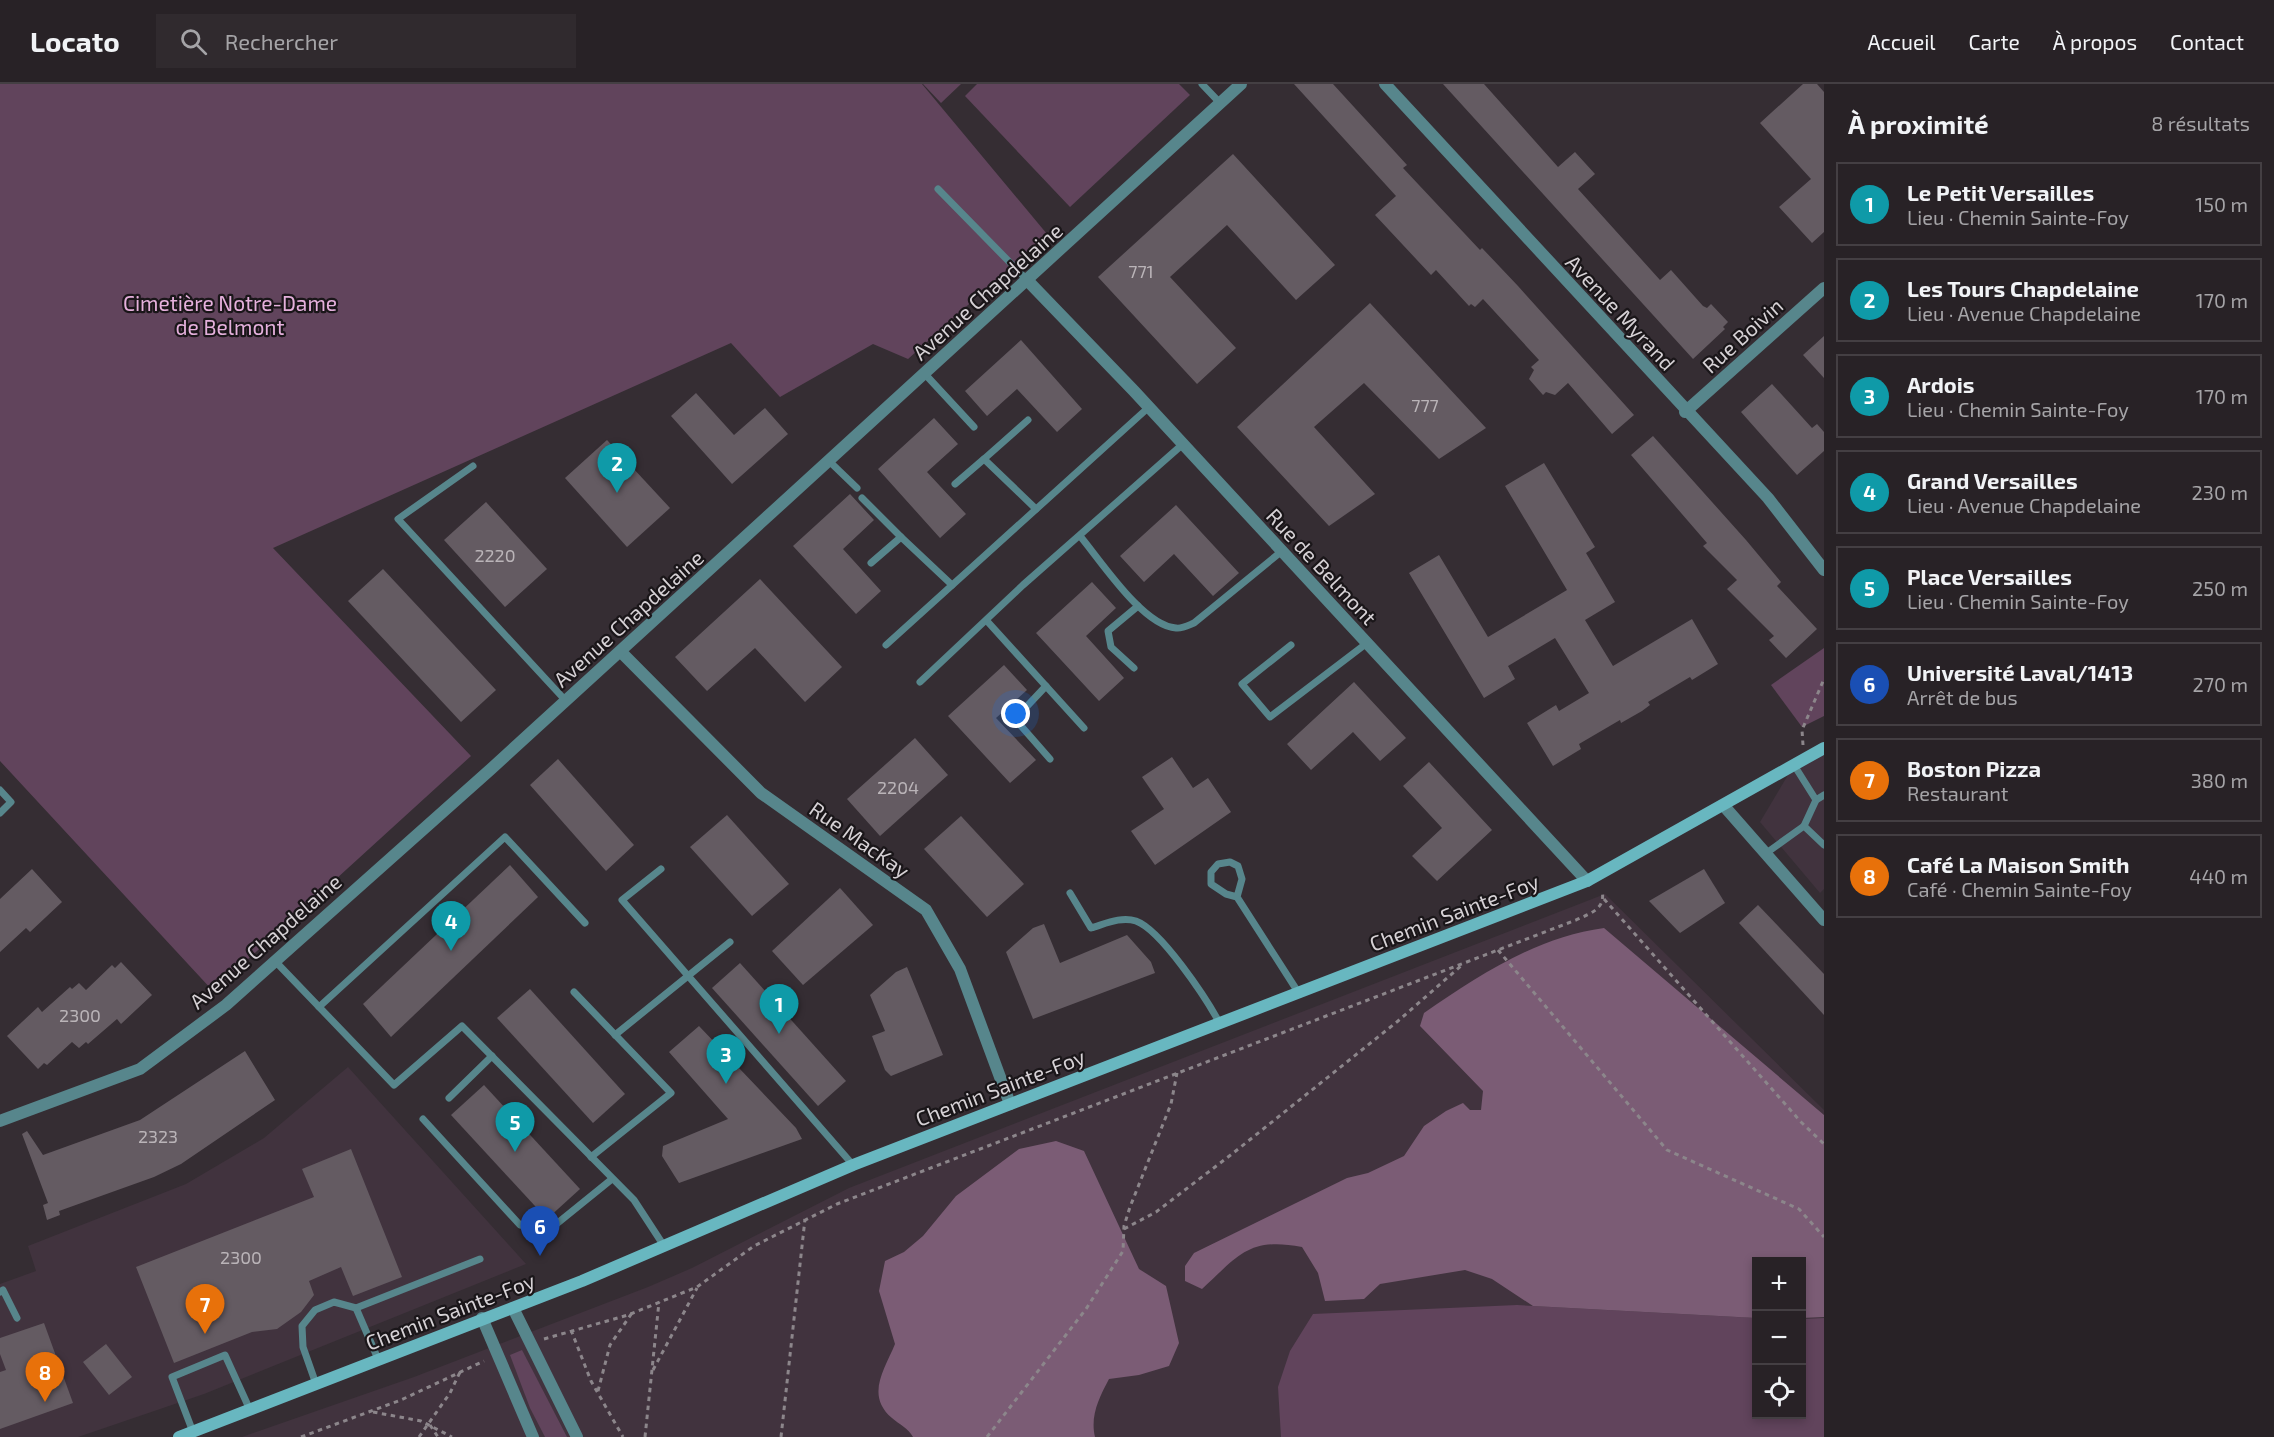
<!DOCTYPE html>
<html lang="fr">
<head>
<meta charset="utf-8">
<style>
	body { margin:0; font-family:"Exo 2",sans-serif; background:#302a2e; color:#f1f3f6 }
	.controls { position:absolute; right:18px; bottom:18px; display:grid; overflow:hidden; border-radius:0px; box-shadow:0 3px 9px #0003 }
	.controls button { width:54px; height:54px; display:grid; place-items:center; padding:0; border:0; border-bottom:2px solid #443f43; background:#282226; color:#f1f3f6; font:30px sans-serif }
	.you { position:absolute; left:1016px; top:630px; width:21px; height:21px; margin:-15px; border:4px solid #fff; border-radius:50%; background:#1a73e8; box-shadow:0 0 0 9px #1a73e833 }
	.badge { display:grid; place-items:center; width:39px; height:39px; border-radius:50%; background:#2563eb; color:#fff; font-size:20px; font-weight:700 }
	.pin { position:absolute; translate:-50% -50px; filter:drop-shadow(0 2px 3px #0008) }
	.pin::after { content:''; position:absolute; top:32px; width:21px; height:18px; background:inherit; clip-path:polygon(0 0,100% 0,50% 100%) }
	.list { margin:0; padding:0; list-style:none }
	h2 { display:flex; justify-content:space-between; align-items:center; height:78px; margin:0; padding:0 24px; font-size:26px }
	h2 small { font-size:20px; font-weight:400; color:#a5a4a7 }
	.list li { display:grid; grid-template-columns:39px 1fr auto; gap:18px; align-items:center; box-sizing:border-box; height:84px; margin:0 12px 12px; padding:0 12px; border:2px solid #443f43; border-radius:0px }
	.list b { display:block; font-size:22px; white-space:nowrap }
	.list p { margin:0; font-size:20px; white-space:nowrap; color:#a5a4a7 }
	.list em { font-size:20px; font-style:normal; color:#a5a4a7 }
	.icon { flex:none; width:33px; height:33px; fill:none; stroke:currentColor; stroke-width:2; stroke-linecap:round; stroke-linejoin:round }
	.map { position:relative; flex:none; width:1824px; height:1353px; overflow:hidden }
	header { display:flex; align-items:center; gap:36px; box-sizing:border-box; height:84px; padding:0 30px; background:#282226; border-bottom:2px solid #443f43 }
	header strong { font-size:28px }
	nav { display:flex; gap:33px; margin-inline-start:auto; font-size:21px }
	.search { width:420px; height:54px; background:#302a2e; display:flex; align-items:center; gap:15px; box-sizing:border-box; padding:0 21px; border-radius:0px; color:#a5a4a7; font-size:22px }
	main { display:flex }
	aside { flex:1; background:#282226 }
	.map>svg:first-child { display:block }
	.built { fill:#41333e; fill-rule:evenodd }
	.green { fill:#61445c }
	.forest { fill:#7b5c75 }
	.building { fill:#645b62 }
	.lines { fill:none; stroke-linecap:round; stroke-linejoin:round }
	.path { stroke:#8c868b; stroke-width:3; stroke-dasharray:4.5 4.5; stroke-linecap:butt }
	.service { stroke:#57868c; stroke-width:7 }
	.minor { stroke:#57868c; stroke-width:12 }
	.tertiary { stroke:#57868c; stroke-width:12 }
	.secondary { stroke:#68b7c0; stroke-width:12 }
	.labels { text-anchor:middle; dominant-baseline:central; stroke-width:4.5; stroke-linejoin:round; paint-order:stroke }
	.number-label { font-size:18px; fill:#bab4b8 }
	.street-label { font-size:21px; fill:#d6d1d5; stroke:#1a1619 }
	.park-label { font-size:21px; fill:#e5b0dc; stroke:#1a1619 }
</style>
</head>
<body>
<header>
<strong>Locato</strong>
<div class="search"><svg class="icon" aria-label="search" viewBox="0 0 24 24"><circle cx="10" cy="10" r="6"/><path d="M15 15l6 6"/></svg>Rechercher</div>
<nav><a>Accueil</a><a>Carte</a><a>À propos</a><a>Contact</a></nav>
</header>
<main>
<div class="map">
<svg width="1824" height="1353" viewBox="0 0 1824 1353">
	<rect width="100%" height="100%" fill="#352d33"/>
	<!-- built -->
	<g class="built">
		<path d="M 1824,664 L 1824,805 L 1820,809 L 1760,738 L 1794,681 Z"/>
		<path d="M 1605,810 L 1824,1026 L 1824,1353 L 242,1353 L 414,1293 L 648,1203 L 692,1184 L 849,1104 ZM 1756,1178 L 1802,1178 L 1802,1330 L 1756,1330 Z"/>
		<path d="M 348,983 L 526,1180 L 204,1310 L 78,1353 L 0,1353 L 0,1200 L 36,1187 L 28,1162 L 186,1100 L 264,1054 Z"/>
	</g>
	<!-- green -->
	<g class="green">
		<path d="M 0,0 L 922,0 L 1047,150 L 908,275 L 873,260 L 780,313 L 731,259 L 273,464 L 471,672 L 213,907 L 0,677 Z"/>
		<path d="M 923,0 L 961,0 L 941,19 Z"/>
		<path d="M 977,0 L 1179,0 L 1190,11 L 1070,123 L 965,12 Z"/>
		<path d="M 1824,564 L 1824,632 L 1802,643 L 1771,601 Z"/>
		<path d="M 1517,1221 L 1756,1234 L 1756,1330 L 1802,1330 L 1802,1235 L 1824,1234 L 1824,1353 L 1281,1353 L 1278,1303 L 1290,1267 L 1313,1230 Z"/>
		<path d="M 522,1266 L 567,1353 L 545,1353 L 530,1324 L 510,1271 Z"/>
	</g>
	<!-- forest -->
	<g class="forest">
		<path d="M 1604,844 L 1824,1031 L 1824,1233 L 1802,1234 L 1802,1178 L 1756,1178 L 1756,1234 L 1533,1222 L 1492,1195 L 1465,1186 L 1380,1200 L 1364,1215 L 1325,1217 L 1318,1189 L 1302,1163 C 1249,1153 1239,1171 1202,1205 L 1185,1197 L 1185,1182 L 1194,1169 L 1347,1094 L 1368,1089 L 1404,1072 L 1424,1042 L 1446,1027 L 1463,1019 L 1470,1026 L 1481,1026 L 1483,1007 L 1420,942 L 1424,929 C 1479,891 1537,853 1604,844 Z"/>
		<path d="M 1056,1057 L 1084,1067 L 1139,1185 L 1166,1202 L 1179,1259 L 1169,1282 L 1139,1291 L 1109,1295 C 1099,1314 1090,1332 1095,1353 L 913,1353 C 909,1345 899,1340 892,1334 C 865,1311 885,1285 895,1260 L 879,1207 L 885,1177 L 904,1168 L 923,1152 L 956,1112 L 1019,1065 Z"/>
	</g>
	<!-- building -->
	<g class="building">
		<path d="M 1294,0 L 1333,0 L 1407,81 L 1403,84 L 1480,166 L 1482,164 L 1518,202 L 1634,331 L 1612,350 L 1568,299 L 1555,311 L 1546,308 L 1543,311 L 1529,295 L 1534,286 L 1531,283 L 1539,276 L 1483,215 L 1475,223 L 1471,220 L 1469,222 L 1436,186 L 1431,191 L 1375,131 L 1396,112 Z"/>
		<path d="M 1443,0 L 1484,0 L 1558,83 L 1575,68 L 1595,90 L 1578,105 L 1660,196 L 1671,186 L 1703,222 L 1707,224 L 1711,220 L 1728,238 L 1723,243 L 1725,245 L 1693,275 Z"/>
		<path d="M 1803,0 L 1817,0 L 1824,8 L 1824,148 L 1812,159 L 1779,123 L 1811,95 L 1760,39 Z"/>
		<path d="M 1233,70 L 1335,181 L 1296,216 L 1227,141 L 1170,193 L 1236,264 L 1197,300 L 1098,193 Z"/>
		<path d="M 1370,219 L 1486,344 L 1439,375 L 1364,299 L 1314,343 L 1375,410 L 1329,442 L 1237,343 Z"/>
		<path d="M 1824,252 L 1824,294 L 1803,271 Z"/>
		<path d="M 1021,256 L 1082,325 L 1057,348 L 1017,305 L 987,332 L 965,307 Z"/>
		<path d="M 1772,300 L 1812,344 L 1817,340 L 1824,348 L 1824,367 L 1797,391 L 1741,328 Z"/>
		<path d="M 696,309 L 734,351 L 765,324 L 788,350 L 732,400 L 671,332 Z"/>
		<path d="M 934,334 L 958,360 L 927,388 L 966,430 L 940,454 L 878,385 Z"/>
		<path d="M 1653,352 L 1746,456 L 1781,498 L 1777,502 L 1817,545 L 1786,574 L 1769,556 L 1774,552 L 1727,505 L 1737,496 L 1703,462 L 1707,459 L 1631,371 Z"/>
		<path d="M 607,356 L 670,424 L 627,463 L 565,394 Z"/>
		<path d="M 1544,379 L 1595,463 L 1586,469 L 1615,518 L 1585,536 L 1613,582 L 1692,535 L 1718,580 L 1692,596 L 1690,593 L 1648,618 L 1650,621 L 1642,627 L 1621,639 L 1620,636 L 1579,660 L 1581,665 L 1553,682 L 1527,639 L 1556,621 L 1559,627 L 1589,609 L 1555,554 L 1508,582 L 1515,595 L 1484,614 L 1409,489 L 1439,471 L 1488,553 L 1567,506 L 1505,402 Z"/>
		<path d="M 850,410 L 874,436 L 843,465 L 881,507 L 856,530 L 793,462 Z"/>
		<path d="M 486,418 L 547,485 L 505,523 L 444,456 Z"/>
		<path d="M 1176,421 L 1239,489 L 1213,512 L 1174,470 L 1144,498 L 1120,472 Z"/>
		<path d="M 383,485 L 496,606 L 461,638 L 348,517 Z"/>
		<path d="M 760,495 L 842,583 L 805,618 L 755,564 L 707,607 L 675,573 Z"/>
		<path d="M 1092,498 L 1116,524 L 1086,552 L 1124,594 L 1099,617 L 1036,549 Z"/>
		<path d="M 1004,581 L 1027,606 L 996,634 L 1036,676 L 1010,699 L 948,632 Z"/>
		<path d="M 1354,598 L 1406,654 L 1380,677 L 1353,648 L 1311,686 L 1287,660 Z"/>
		<path d="M 915,654 L 948,691 L 880,752 L 847,715 Z"/>
		<path d="M 1172,673 L 1193,704 L 1208,694 L 1231,728 L 1155,781 L 1131,747 L 1164,725 L 1142,693 Z"/>
		<path d="M 558,675 L 634,761 L 606,787 L 530,701 Z"/>
		<path d="M 1429,678 L 1492,746 L 1437,797 L 1412,772 L 1442,744 L 1403,702 Z"/>
		<path d="M 727,731 L 789,800 L 752,832 L 690,763 Z"/>
		<path d="M 961,732 L 1024,800 L 987,833 L 924,765 Z"/>
		<path d="M 510,781 L 538,813 L 391,953 L 363,920 Z"/>
		<path d="M 32,785 L 62,818 L 30,848 L 26,844 L 0,868 L 0,815 Z"/>
		<path d="M 1704,785 L 1725,819 L 1680,849 L 1649,817 Z"/>
		<path d="M 840,804 L 873,841 L 803,901 L 772,867 Z"/>
		<path d="M 1758,821 L 1824,890 L 1824,931 L 1739,839 Z"/>
		<path d="M 1044,840 L 1060,879 L 1127,851 L 1151,878 L 1155,889 L 1033,935 L 1006,868 L 1033,844 Z"/>
		<path d="M 121,878 L 152,911 L 121,940 L 117,935 L 88,960 L 86,958 L 79,964 L 72,958 L 47,981 L 44,979 L 38,985 L 7,952 L 38,923 L 42,928 L 70,903 L 72,905 L 79,899 L 86,906 L 112,881 L 115,884 Z"/>
		<path d="M 740,879 L 846,997 L 818,1022 L 712,904 Z"/>
		<path d="M 907,883 L 943,971 L 891,992 L 885,986 L 872,952 L 885,947 L 870,911 L 896,888 Z"/>
		<path d="M 530,905 L 625,1010 L 593,1039 L 497,934 Z"/>
		<path d="M 699,942 L 796,1044 L 802,1055 L 679,1099 L 662,1072 L 663,1062 L 728,1035 L 669,968 Z"/>
		<path d="M 245,967 L 275,1016 L 181,1080 L 154,1093 L 59,1127 L 60,1131 L 47,1136 L 43,1121 L 48,1119 L 22,1050 L 27,1047 L 43,1071 L 140,1036 Z"/>
		<path d="M 484,1001 L 580,1105 L 547,1135 L 451,1031 Z"/>
		<path d="M 351,1065 L 402,1193 L 353,1212 L 341,1183 L 309,1197 L 314,1211 L 301,1228 L 277,1245 L 252,1248 L 174,1279 L 136,1183 L 314,1113 L 302,1085 Z"/>
		<path d="M 44,1239 L 73,1319 L 0,1345 L 0,1288 L 6,1286 L 0,1270 L 0,1254 Z"/>
		<path d="M 106,1260 L 132,1293 L 109,1311 L 83,1278 Z"/>
	</g>
	<g class="lines">
		<!-- path -->
		<g class="path">
			<path d="M 1803,661 L 1802,646 L 1824,595"/>
			<path d="M 1604,815 L 1801,1038 L 1824,1060"/>
			<path d="M 1498,866 L 1667,1066 L 1799,1125 L 1824,1153"/>
			<path d="M 1124,1145 L 1156,1128 L 1232,1070 L 1398,937 L 1462,881"/>
			<path d="M 571,1246 L 591,1297 L 623,1353"/>
			<path d="M 544,1255 L 628,1231 L 697,1203 L 754,1162 L 837,1120 L 1576,836 C 1591,829 1606,825 1602,806"/>
			<path d="M 653,1286 L 697,1204"/>
			<path d="M 598,1307 L 610,1261 L 632,1229"/>
			<path d="M 373,1328 L 421,1337 L 452,1353"/>
			<path d="M 430,1341 L 438,1353"/>
			<path d="M 301,1353 L 401,1316 L 484,1277"/>
			<path d="M 419,1353 L 450,1309 L 461,1286"/>
			<path d="M 645,1353 L 659,1218"/>
			<path d="M 781,1353 L 805,1135"/>
			<path d="M 987,1353 L 1086,1225 L 1123,1167 L 1124,1142 L 1130,1123 L 1171,1020 L 1177,989"/>
		</g>
		<!-- service -->
		<g class="service">
			<path d="M 1202,0 L 1221,20"/>
			<path d="M 938,105 L 1027,196"/>
			<path d="M 924,289 L 974,343"/>
			<path d="M 1028,336 L 984,375 L 1036,425"/>
			<path d="M 829,377 L 857,404"/>
			<path d="M 473,382 L 398,435 L 566,617"/>
			<path d="M 955,400 L 984,375"/>
			<path d="M 862,414 L 901,453"/>
			<path d="M 1080,452 C 1101,477 1143,542 1176,544 C 1182,545 1189,541 1194,539 L 1282,467"/>
			<path d="M 871,479 L 901,453 L 952,501"/>
			<path d="M 987,537 L 1084,644"/>
			<path d="M 886,561 L 1149,323"/>
			<path d="M 1291,561 L 1242,600 L 1270,633 L 1367,559"/>
			<path d="M 1134,584 L 1111,563 L 1108,547 L 1138,522"/>
			<path d="M 920,598 L 1023,501 L 1183,360"/>
			<path d="M 1046,602 L 1015,635 L 1050,675"/>
			<path d="M 1794,681 L 1816,716"/>
			<path d="M 0,706 L 11,718 L 0,729"/>
			<path d="M 1804,742 L 1824,761"/>
			<path d="M 1765,770 L 1804,742 L 1816,716 L 1824,711"/>
			<path d="M 661,785 L 622,816 L 853,1081"/>
			<path d="M 1070,809 L 1091,844 C 1105,840 1121,832 1136,837 C 1161,846 1206,914 1219,938"/>
			<path d="M 1237,813 L 1226,810 L 1211,800 L 1211,788 L 1218,780 L 1230,778 L 1238,782 L 1242,795 L 1237,813 L 1298,908"/>
			<path d="M 275,877 L 394,1001 L 462,942 L 634,1116 L 664,1162"/>
			<path d="M 574,908 L 671,1009 L 591,1073"/>
			<path d="M 319,923 L 505,753 L 585,839"/>
			<path d="M 615,951 L 730,858"/>
			<path d="M 449,1014 L 492,972"/>
			<path d="M 423,1035 L 520,1141 L 549,1146 L 612,1095"/>
			<path d="M 0,1208 L 3,1206 L 17,1234"/>
			<path d="M 356,1224 L 378,1275"/>
			<path d="M 316,1300 L 303,1263 L 302,1242 L 315,1226 L 334,1218 L 356,1224 L 480,1175"/>
			<path d="M 193,1348 L 172,1293 L 225,1271 L 250,1326"/>
		</g>
		<!-- minor -->
		<g class="minor">
			<path d="M 1027,196 L 1134,307 L 1587,797"/>
			<path d="M 1685,328 L 1824,204"/>
			<path d="M 621,568 L 761,709 L 926,826 L 960,885 L 1010,1020"/>
			<path d="M 1724,722 L 1824,836"/>
			<path d="M 0,1037 L 140,985 L 226,921 L 491,685 L 1241,0"/>
			<path d="M 513,1224 L 577,1353"/>
			<path d="M 482,1234 L 533,1353"/>
		</g>
		<!-- tertiary -->
		<path class="tertiary" d="M 1385,0 L 1768,414 L 1824,486"/>
		<!-- secondary -->
		<path class="secondary" d="M 179,1353 L 582,1197 L 853,1081 L 1587,797 L 1824,664"/>
	</g>
	<g class="labels">
		<!-- number labels -->
		<g class="number-label">
			<text x="1141" y="187">771</text>
			<text x="1425" y="321">777</text>
			<text x="495" y="471">2220</text>
			<text x="898" y="703">2204</text>
			<text x="80" y="931">2300</text>
			<text x="158" y="1052">2323</text>
			<text x="241" y="1173">2300</text>
		</g>
		<!-- street labels -->
		<g class="street-label">
			<text transform="translate(987 207) rotate(-42)">Avenue Chapdelaine</text>
			<text transform="translate(1621 228) rotate(47)">Avenue Myrand</text>
			<text transform="translate(1742 251) rotate(-42)">Rue Boivin</text>
			<text transform="translate(1322 482) rotate(47)">Rue de Belmont</text>
			<text transform="translate(628 534) rotate(-42)">Avenue Chapdelaine</text>
			<text transform="translate(860 755) rotate(35)">Rue MacKay</text>
			<text transform="translate(1454 828) rotate(-21)">Chemin Sainte-Foy</text>
			<text transform="translate(265 857) rotate(-41)">Avenue Chapdelaine</text>
			<text transform="translate(1000 1003) rotate(-21)">Chemin Sainte-Foy</text>
			<text transform="translate(450 1227) rotate(-21)">Chemin Sainte-Foy</text>
		</g>
		<!-- park labels -->
		<g class="park-label">
			<text x="230" y="218">Cimetière Notre-Dame<tspan x="230" dy="24">de Belmont</tspan></text>
		</g>
	</g>
</svg>
<div class="controls">
<button>+</button>
<button>−</button>
<button><svg class="icon" aria-label="locate" viewBox="0 0 24 24"><circle cx="12" cy="12" r="6"/><path d="M12 2v4M12 18v4M2 12h4M18 12h4"/></svg></button>
</div>
<div class="you"></div>
<div class="pin badge" style="left:779px;top:950px;background:#0f9aa8">1</div>
<div class="pin badge" style="left:617px;top:409px;background:#0f9aa8">2</div>
<div class="pin badge" style="left:726px;top:1000px;background:#0f9aa8">3</div>
<div class="pin badge" style="left:451px;top:867px;background:#0f9aa8">4</div>
<div class="pin badge" style="left:515px;top:1068px;background:#0f9aa8">5</div>
<div class="pin badge" style="left:540px;top:1172px;background:#1a4fb4">6</div>
<div class="pin badge" style="left:205px;top:1250px;background:#e8710a">7</div>
<div class="pin badge" style="left:45px;top:1318px;background:#e8710a">8</div>
</div>
<aside>
<h2>À proximité<small>8 résultats</small></h2>
<ul class="list">
<li><span class="badge" style="background:#0f9aa8">1</span><div><b>Le Petit Versailles</b><p>Lieu · Chemin Sainte-Foy</p></div><em>150 m</em></li>
<li><span class="badge" style="background:#0f9aa8">2</span><div><b>Les Tours Chapdelaine</b><p>Lieu · Avenue Chapdelaine</p></div><em>170 m</em></li>
<li><span class="badge" style="background:#0f9aa8">3</span><div><b>Ardois</b><p>Lieu · Chemin Sainte-Foy</p></div><em>170 m</em></li>
<li><span class="badge" style="background:#0f9aa8">4</span><div><b>Grand Versailles</b><p>Lieu · Avenue Chapdelaine</p></div><em>230 m</em></li>
<li><span class="badge" style="background:#0f9aa8">5</span><div><b>Place Versailles</b><p>Lieu · Chemin Sainte-Foy</p></div><em>250 m</em></li>
<li><span class="badge" style="background:#1a4fb4">6</span><div><b>Université Laval/1413</b><p>Arrêt de bus</p></div><em>270 m</em></li>
<li><span class="badge" style="background:#e8710a">7</span><div><b>Boston Pizza</b><p>Restaurant</p></div><em>380 m</em></li>
<li><span class="badge" style="background:#e8710a">8</span><div><b>Café La Maison Smith</b><p>Café · Chemin Sainte-Foy</p></div><em>440 m</em></li>
</ul>
</aside>
</main>
</body>
</html>
